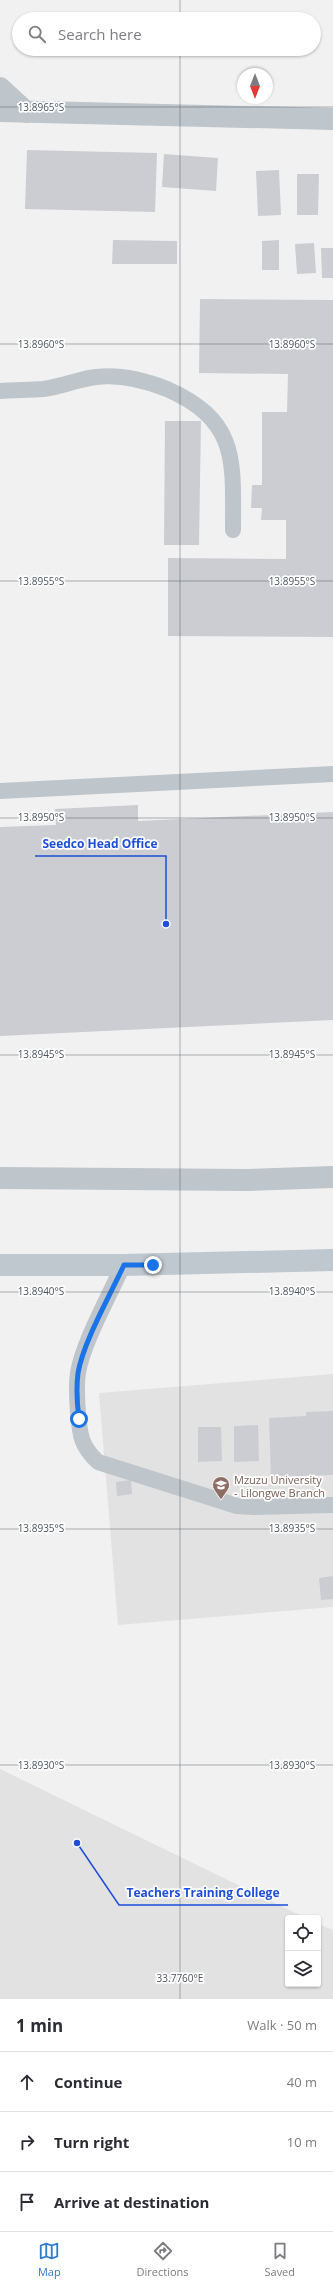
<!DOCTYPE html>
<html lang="en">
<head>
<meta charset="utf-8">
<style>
	body { margin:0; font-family:"Open Sans",sans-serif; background:#f7f7f7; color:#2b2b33 }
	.controls { position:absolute; right:12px; bottom:12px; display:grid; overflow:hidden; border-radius:4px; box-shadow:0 1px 3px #0004 }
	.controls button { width:36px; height:36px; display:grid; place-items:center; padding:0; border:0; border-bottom:1px solid #e1e1e2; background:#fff; color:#2b2b33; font:20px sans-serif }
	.compass { position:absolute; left:237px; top:68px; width:36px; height:36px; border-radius:50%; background:#fff; box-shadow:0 1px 3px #0004; rotate:180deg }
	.stop { position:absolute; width:12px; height:12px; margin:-9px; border:3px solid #1a73e8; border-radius:50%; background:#fff }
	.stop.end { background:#1a73e8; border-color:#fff; box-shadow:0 1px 4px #0008 }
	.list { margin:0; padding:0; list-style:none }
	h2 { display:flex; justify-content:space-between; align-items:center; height:52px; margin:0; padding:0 16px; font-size:17px }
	h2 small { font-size:13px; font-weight:400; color:#7c7c81 }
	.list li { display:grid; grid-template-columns:26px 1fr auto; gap:12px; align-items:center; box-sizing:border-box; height:60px; padding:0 16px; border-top:1px solid #e1e1e2 }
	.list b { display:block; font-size:15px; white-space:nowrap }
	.list em { font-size:13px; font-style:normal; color:#7c7c81 }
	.icon { flex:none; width:22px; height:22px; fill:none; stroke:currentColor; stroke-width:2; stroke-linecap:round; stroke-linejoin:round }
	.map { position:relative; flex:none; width:333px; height:1999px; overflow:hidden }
	.search { position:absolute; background:#fff; box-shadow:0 1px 3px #0004; left:12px; right:12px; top:12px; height:44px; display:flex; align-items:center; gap:10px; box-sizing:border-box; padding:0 14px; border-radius:22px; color:#7c7c81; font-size:15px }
	.sheet { height:232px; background:#fff }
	nav { display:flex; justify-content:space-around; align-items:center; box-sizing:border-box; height:56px; border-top:1px solid #e1e1e2; background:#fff; font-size:11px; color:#7c7c81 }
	nav a { display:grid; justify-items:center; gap:2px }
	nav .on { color:#307bcd }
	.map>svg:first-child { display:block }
	.education { fill:#e3e2e2 }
	.building { fill:#cbcdd2 }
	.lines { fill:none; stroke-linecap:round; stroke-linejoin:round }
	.service { stroke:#bec5cb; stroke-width:16 }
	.minor { stroke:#bec5cb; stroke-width:22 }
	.secondary { stroke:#bfc7cf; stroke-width:22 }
	.route { stroke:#1a73e8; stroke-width:5 }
	.ticks { fill:none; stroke:#4b545c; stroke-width:1; stroke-opacity:0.45 }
	.labels { text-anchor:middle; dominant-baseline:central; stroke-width:3.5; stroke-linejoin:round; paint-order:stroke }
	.education-label { font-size:11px; fill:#785e54; stroke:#fff; text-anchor:start }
	.ticks-label { font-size:10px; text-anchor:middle; fill:#4b545c; stroke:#fff; stroke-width:3.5; stroke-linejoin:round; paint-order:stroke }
	.leader { fill:none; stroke:#1d4ed8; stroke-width:1.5 }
	.callout-dot { fill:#1d4ed8; stroke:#fff; stroke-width:1.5 }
	.callout-label { font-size:12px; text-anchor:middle; font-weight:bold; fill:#1d4ed8; stroke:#fff; stroke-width:3.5; stroke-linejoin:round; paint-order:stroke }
</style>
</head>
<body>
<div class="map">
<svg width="333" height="1999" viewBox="0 0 333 1999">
	<rect width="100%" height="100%" fill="#f2f1f1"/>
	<!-- education -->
	<g class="education">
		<path d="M 333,1374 L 333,1607 L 118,1625 L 99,1393 Z"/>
		<path d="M 0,1769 L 306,1918 L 288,1918 L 288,1984 L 318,1984 L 318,1924 L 333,1930 L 333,1999 L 0,1999 Z"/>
	</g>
	<!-- building -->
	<g class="building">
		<path d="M 27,150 L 157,153 L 155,212 L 25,209 Z"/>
		<path d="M 164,154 L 218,158 L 216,191 L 162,187 Z"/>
		<path d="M 279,170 L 281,215 L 258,216 L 256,171 Z"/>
		<path d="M 297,174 L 319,174 L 318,215 L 297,215 Z"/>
		<path d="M 113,240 L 177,241 L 177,264 L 112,264 Z"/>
		<path d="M 279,240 L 279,270 L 262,270 L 262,241 Z"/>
		<path d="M 314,243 L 316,273 L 297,274 L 295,244 Z"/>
		<path d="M 321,248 L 333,248 L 333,278 L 322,278 Z"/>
		<path d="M 200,299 L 333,300 L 333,637 L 168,636 L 168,558 L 286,559 L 286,520 L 261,520 L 262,508 L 251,508 L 252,485 L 262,485 L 262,412 L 287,412 L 288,374 L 199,373 Z"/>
		<path d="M 165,421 L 201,421 L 199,545 L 164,545 Z"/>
		<path d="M 138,805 L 138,821 L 333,812 L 333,1020 L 0,1036 L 0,827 L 56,825 L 55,809 Z"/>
		<path d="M 333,1411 L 333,1475 L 271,1477 L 269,1418 L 306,1416 L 306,1412 Z"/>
		<path d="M 258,1425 L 259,1461 L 234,1462 L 234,1426 Z"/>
		<path d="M 198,1427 L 221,1427 L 222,1461 L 198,1462 Z"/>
		<path d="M 131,1480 L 132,1494 L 117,1496 L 116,1482 Z"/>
		<path d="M 333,1576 L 333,1599 L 321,1600 L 319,1578 Z"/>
	</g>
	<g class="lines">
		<!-- service -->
		<g class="service">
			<path d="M 0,391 C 14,390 29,390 43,389 C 61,387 78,379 96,377 C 121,374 144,380 167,389 C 239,421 233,461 233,530"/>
			<path d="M 0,791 L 333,774"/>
			<path d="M 123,1265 C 110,1295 83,1342 78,1373 C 76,1386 77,1399 78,1413 C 80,1436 81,1446 98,1462 L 237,1506 L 254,1507 L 333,1505"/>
		</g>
		<!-- minor -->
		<g class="minor">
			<path d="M 0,88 L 26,112"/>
			<path d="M 0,111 L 333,119"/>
			<path d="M 0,1178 L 247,1180 L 333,1177"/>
		</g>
		<!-- secondary -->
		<path class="secondary" d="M 0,1265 L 123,1265 L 333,1260"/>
	</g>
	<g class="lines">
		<!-- route -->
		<path class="route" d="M 79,1419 C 77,1404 76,1389 78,1373 C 83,1343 110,1295 124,1265 L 153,1265"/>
	</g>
	<!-- ticks -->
	<path class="ticks" d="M 180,0 L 180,19M 180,49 L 180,1999M 0,107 L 333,107M 0,344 L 333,344M 0,581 L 333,581M 0,818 L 333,818M 0,1055 L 333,1055M 0,1292 L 333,1292M 0,1529 L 333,1529M 0,1765 L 333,1765"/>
	<!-- icons -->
	<defs>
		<symbol id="university-pin" viewBox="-11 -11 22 30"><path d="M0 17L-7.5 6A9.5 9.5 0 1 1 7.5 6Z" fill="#8d6e63" stroke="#fff"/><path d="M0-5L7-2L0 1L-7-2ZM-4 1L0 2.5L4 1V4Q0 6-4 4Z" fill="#fff"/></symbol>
	</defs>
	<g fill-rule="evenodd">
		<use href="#university-pin" x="211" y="1475" width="20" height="27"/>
	</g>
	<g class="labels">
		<!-- education labels -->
		<g class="education-label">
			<text x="234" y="1479">Mzuzu University<tspan x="234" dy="13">- Lilongwe Branch</tspan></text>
		</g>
	</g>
	<g class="ticks-label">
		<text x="41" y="111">13.8965°S</text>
		<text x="41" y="348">13.8960°S</text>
		<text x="292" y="348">13.8960°S</text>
		<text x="41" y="585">13.8955°S</text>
		<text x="292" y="585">13.8955°S</text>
		<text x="292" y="821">13.8950°S</text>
		<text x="41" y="821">13.8950°S</text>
		<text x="41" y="1058">13.8945°S</text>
		<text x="292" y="1058">13.8945°S</text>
		<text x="292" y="1295">13.8940°S</text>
		<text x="41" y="1295">13.8940°S</text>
		<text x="41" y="1532">13.8935°S</text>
		<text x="292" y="1532">13.8935°S</text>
		<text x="41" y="1769">13.8930°S</text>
		<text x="292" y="1769">13.8930°S</text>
		<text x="180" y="1982">33.7760°E</text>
	</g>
	<!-- callouts -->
	<path class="leader" d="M166 924L166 856H35M77 1843L119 1905H288"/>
	<g class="callout-dot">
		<circle cx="166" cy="924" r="4"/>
		<circle cx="77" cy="1843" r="4"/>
	</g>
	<g class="callout-label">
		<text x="100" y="848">Seedco Head Office</text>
		<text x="203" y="1897">Teachers Training College</text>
	</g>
</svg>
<div class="controls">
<button><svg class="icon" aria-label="locate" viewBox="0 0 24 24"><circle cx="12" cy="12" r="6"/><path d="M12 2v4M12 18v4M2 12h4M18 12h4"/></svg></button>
<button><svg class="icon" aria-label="layers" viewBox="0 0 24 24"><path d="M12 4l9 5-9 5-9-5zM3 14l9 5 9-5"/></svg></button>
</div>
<svg class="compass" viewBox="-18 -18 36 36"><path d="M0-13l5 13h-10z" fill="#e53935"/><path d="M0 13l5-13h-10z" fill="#7c7c81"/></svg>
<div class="stop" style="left:79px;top:1419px"></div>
<div class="stop end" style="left:153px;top:1265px"></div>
<div class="search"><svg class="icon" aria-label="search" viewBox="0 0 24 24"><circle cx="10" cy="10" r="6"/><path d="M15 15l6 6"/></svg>Search here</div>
</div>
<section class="sheet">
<h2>1 min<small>Walk · 50 m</small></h2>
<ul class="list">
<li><svg class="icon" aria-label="ahead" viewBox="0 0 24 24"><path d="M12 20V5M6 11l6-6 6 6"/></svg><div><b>Continue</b></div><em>40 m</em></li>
<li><svg class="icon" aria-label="right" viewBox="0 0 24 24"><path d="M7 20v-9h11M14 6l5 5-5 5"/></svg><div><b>Turn right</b></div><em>10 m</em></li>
<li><svg class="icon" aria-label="arrive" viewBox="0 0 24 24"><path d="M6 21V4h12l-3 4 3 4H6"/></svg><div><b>Arrive at destination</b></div></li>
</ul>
</section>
<nav>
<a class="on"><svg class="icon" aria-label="map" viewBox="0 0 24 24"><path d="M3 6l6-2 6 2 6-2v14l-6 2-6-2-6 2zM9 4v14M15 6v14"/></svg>Map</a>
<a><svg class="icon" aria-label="directions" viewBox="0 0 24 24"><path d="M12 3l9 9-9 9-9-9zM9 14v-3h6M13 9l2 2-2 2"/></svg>Directions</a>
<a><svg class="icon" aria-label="saved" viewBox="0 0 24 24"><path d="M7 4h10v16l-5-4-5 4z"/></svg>Saved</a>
</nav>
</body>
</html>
